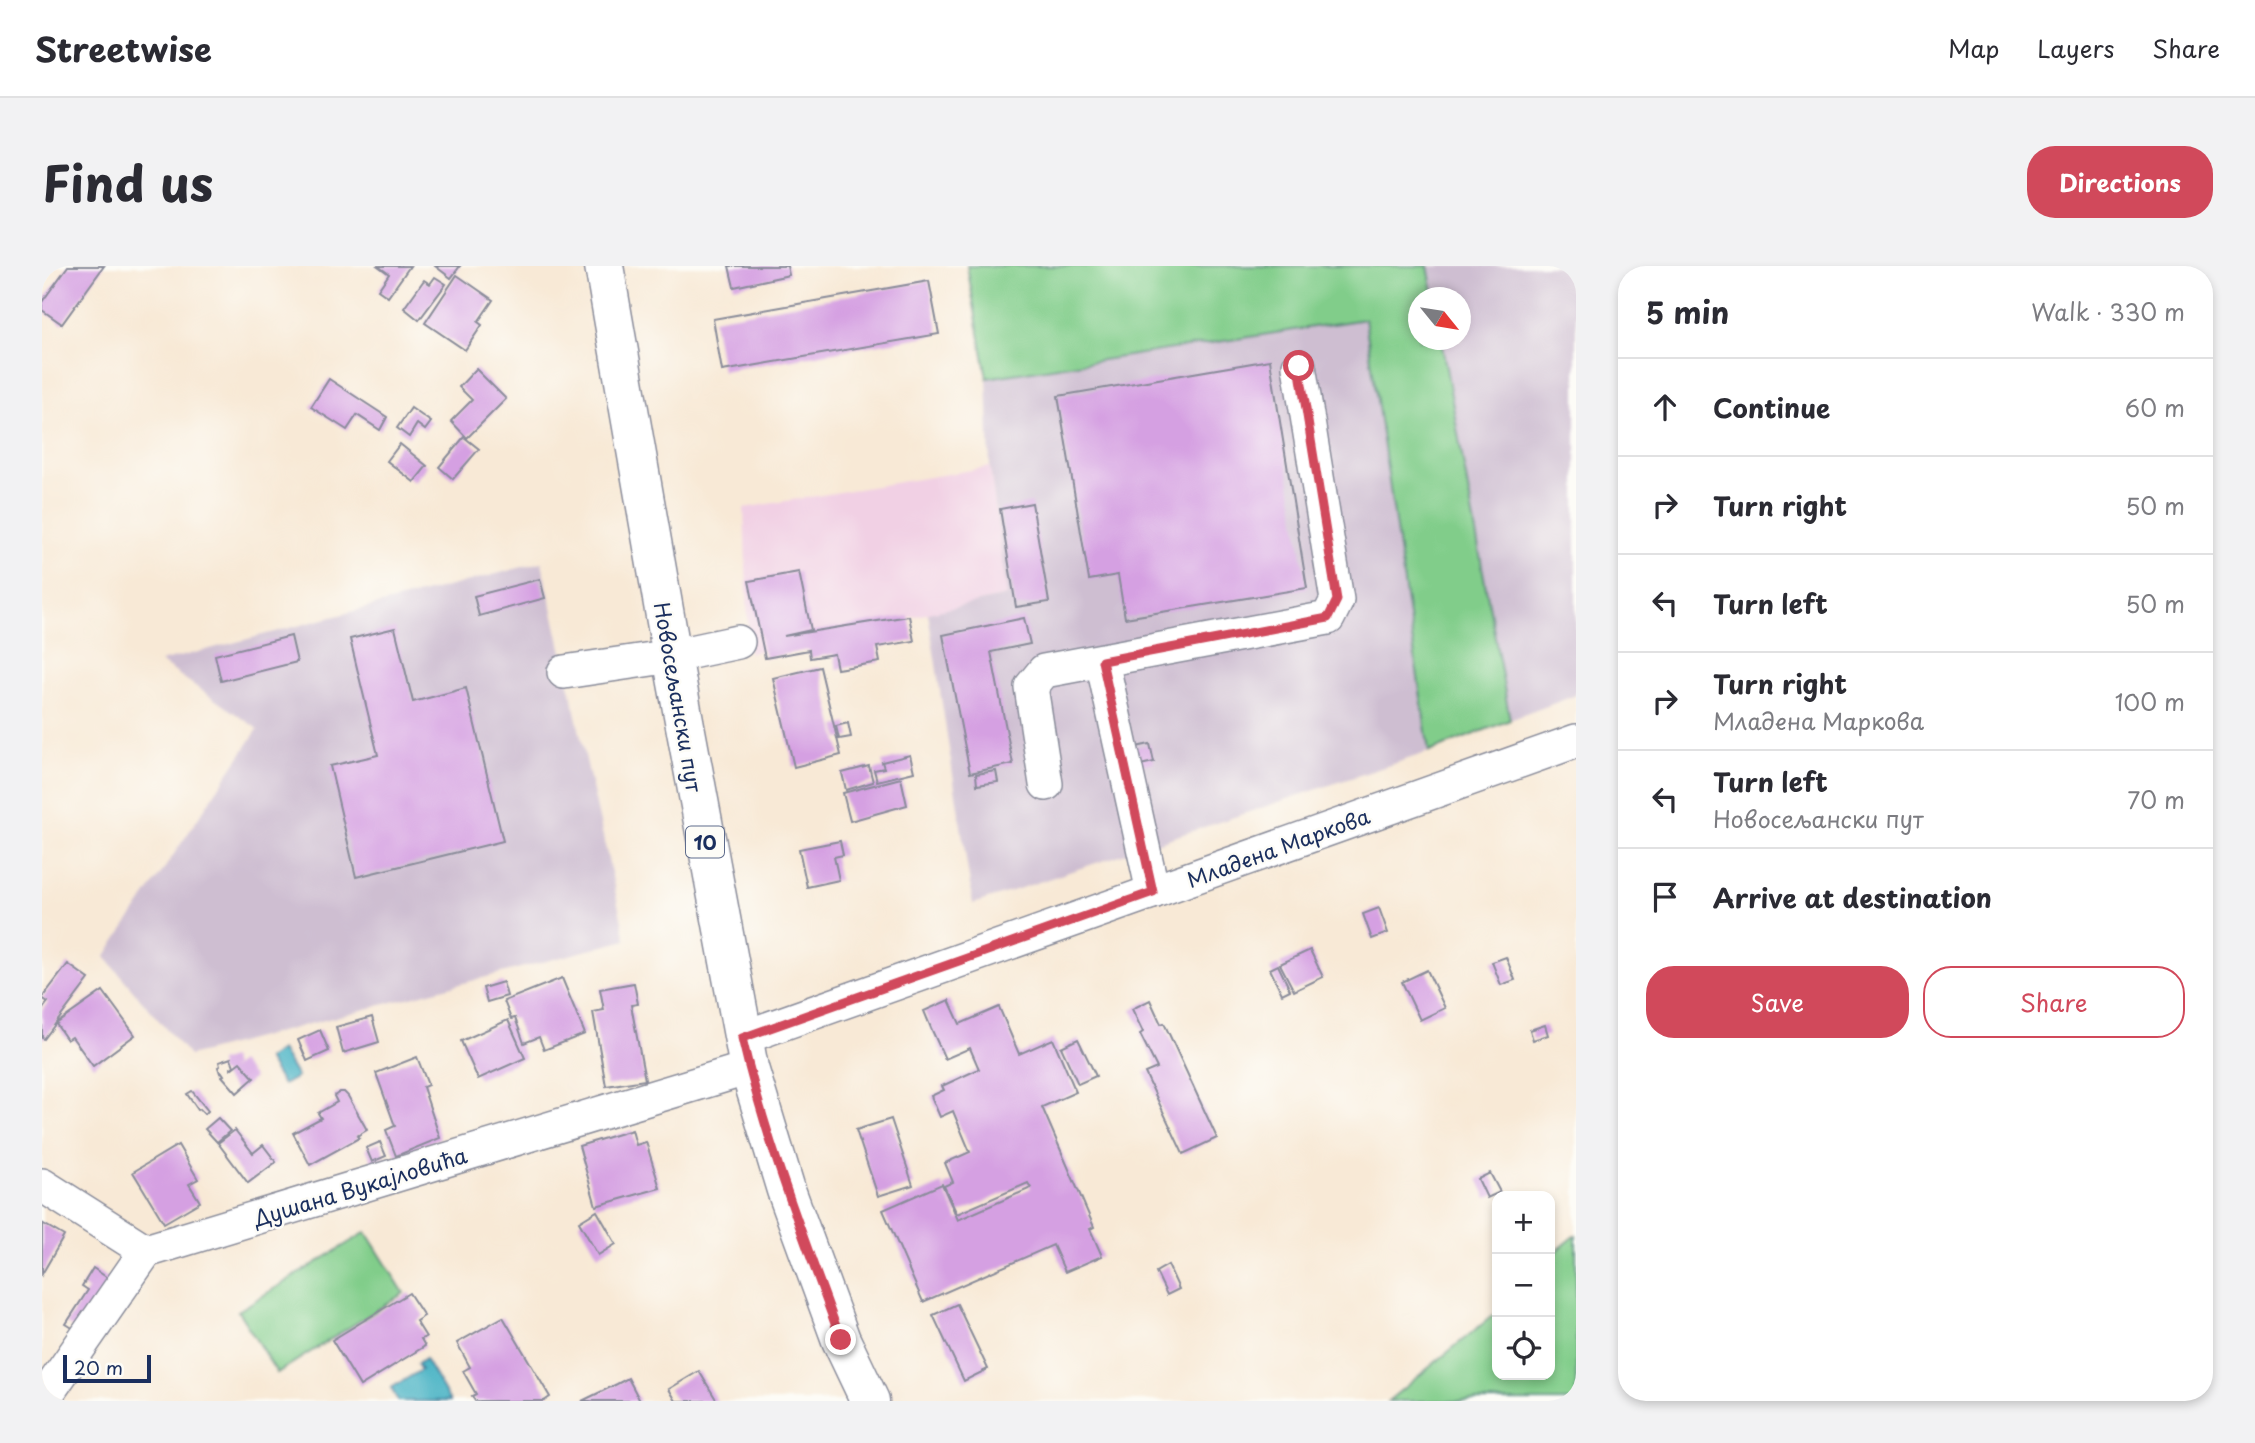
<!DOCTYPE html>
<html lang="en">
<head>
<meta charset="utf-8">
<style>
	body { margin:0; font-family:"Playpen Sans",sans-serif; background:#f2f2f3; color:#2b2b33 }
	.controls { position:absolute; right:21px; bottom:21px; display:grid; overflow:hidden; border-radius:14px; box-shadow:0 4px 10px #0003 }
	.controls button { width:63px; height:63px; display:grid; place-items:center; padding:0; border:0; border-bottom:2px solid #e1e1e2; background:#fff; color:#2b2b33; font:35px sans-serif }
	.compass { position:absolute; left:1366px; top:21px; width:63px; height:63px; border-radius:50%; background:#fff; box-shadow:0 4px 10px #0003; rotate:120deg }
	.scale { position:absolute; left:21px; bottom:18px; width:88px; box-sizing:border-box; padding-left:7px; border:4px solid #1b2f5e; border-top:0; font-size:19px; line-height:24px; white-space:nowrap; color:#1b2f5e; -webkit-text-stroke:5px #fdfcf7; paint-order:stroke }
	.stop { position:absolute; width:21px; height:21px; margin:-16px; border:5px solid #d1495b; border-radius:50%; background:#fff }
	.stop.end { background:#d1495b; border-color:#fff; box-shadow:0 2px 7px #0008 }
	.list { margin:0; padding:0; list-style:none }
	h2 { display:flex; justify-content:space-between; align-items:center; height:91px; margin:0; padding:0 28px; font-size:30px }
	h2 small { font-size:23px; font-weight:400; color:#7c7c81 }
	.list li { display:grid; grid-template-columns:46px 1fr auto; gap:21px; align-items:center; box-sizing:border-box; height:98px; padding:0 28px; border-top:2px solid #e1e1e2 }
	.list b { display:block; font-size:26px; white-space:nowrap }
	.list p { margin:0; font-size:23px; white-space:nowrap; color:#7c7c81 }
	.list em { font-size:23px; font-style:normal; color:#7c7c81 }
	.actions { display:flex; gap:14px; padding:21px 28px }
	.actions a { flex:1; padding:16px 0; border:2px solid #d1495b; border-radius:28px; text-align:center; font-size:24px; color:#d1495b }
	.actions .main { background:#d1495b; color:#fff }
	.icon { flex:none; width:38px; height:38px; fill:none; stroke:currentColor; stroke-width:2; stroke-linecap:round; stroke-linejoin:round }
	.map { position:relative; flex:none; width:1534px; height:1135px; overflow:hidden; border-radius:28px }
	header { display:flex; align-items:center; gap:42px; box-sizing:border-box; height:98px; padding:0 35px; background:#fff; border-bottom:2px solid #e1e1e2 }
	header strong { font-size:33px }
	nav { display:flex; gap:38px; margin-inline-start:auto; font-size:24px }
	.intro { display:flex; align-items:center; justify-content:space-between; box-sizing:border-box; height:168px; padding:0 42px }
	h1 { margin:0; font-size:49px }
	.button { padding:18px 32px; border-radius:28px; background:#d1495b; color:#fff; font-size:24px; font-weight:700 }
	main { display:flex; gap:42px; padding:0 42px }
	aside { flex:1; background:#fff; border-radius:28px; box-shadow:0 4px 10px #0003 }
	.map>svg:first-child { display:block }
	.built { fill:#f1d0e4 }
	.industrial { fill:#cebed1 }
	.green { fill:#81cd8a; stroke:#4e7e74; stroke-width:2 }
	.water { fill:#46b2c4; stroke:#307091; stroke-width:2 }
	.building { fill:#d5a0e2 }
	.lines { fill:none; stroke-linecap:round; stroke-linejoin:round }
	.minor-casing { stroke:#8a8c9a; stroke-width:36 }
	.major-casing { stroke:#8a8c9a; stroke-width:41 }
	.minor { stroke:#fff; stroke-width:33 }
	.major { stroke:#fff; stroke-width:38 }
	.route { stroke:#d1495b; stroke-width:9 }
	.labels { text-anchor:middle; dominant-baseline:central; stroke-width:5; stroke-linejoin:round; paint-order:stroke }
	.shield { fill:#fdfcf7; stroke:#5f6c8c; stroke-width:2 }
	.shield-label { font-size:19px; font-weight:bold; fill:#1b2f5e }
	.street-label { font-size:21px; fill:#1b2f5e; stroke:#fdfcf7 }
</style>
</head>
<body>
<header>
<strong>Streetwise</strong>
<nav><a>Map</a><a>Layers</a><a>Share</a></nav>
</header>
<div class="intro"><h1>Find us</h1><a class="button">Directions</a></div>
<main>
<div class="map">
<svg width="1534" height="1135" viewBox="0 0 1534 1135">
	<rect width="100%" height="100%" fill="#fdfcf7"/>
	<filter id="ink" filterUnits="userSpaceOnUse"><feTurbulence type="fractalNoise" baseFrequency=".0143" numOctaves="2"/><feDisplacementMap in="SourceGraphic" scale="14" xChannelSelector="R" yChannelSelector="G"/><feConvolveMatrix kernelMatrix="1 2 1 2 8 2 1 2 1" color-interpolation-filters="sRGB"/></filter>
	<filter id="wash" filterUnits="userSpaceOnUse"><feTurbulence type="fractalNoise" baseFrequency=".00686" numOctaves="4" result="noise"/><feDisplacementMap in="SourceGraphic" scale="28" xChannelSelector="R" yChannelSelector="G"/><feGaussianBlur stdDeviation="1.57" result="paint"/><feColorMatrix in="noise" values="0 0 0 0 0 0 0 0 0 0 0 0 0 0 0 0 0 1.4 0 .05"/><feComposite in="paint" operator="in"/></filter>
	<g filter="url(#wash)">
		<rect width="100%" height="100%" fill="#f8e9d6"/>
		<!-- built -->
		<path class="built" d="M 948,201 L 965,330 L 707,387 L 702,242 Z"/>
		<!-- industrial -->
		<g class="industrial">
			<path d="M 1386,0 L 1534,0 L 1534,429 L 1468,454 L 1399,74 L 1419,74 L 1419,32 L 1392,31 Z"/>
			<path d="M 1323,52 L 1387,486 L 931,638 L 886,347 L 965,330 L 948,201 L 945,112 Z"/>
			<path d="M 500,296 L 584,674 L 147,790 L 63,691 L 216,463 L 118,396 Z"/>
		</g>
		<!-- green -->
		<g class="green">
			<path d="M 925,0 L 1386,0 L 1392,31 L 1377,32 L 1377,74 L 1399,74 L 1468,454 L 1387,486 L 1323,53 L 945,112 Z"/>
			<path d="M 324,966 L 362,1027 L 235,1107 L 196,1045 Z"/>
			<path d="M 1534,969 L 1534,1135 L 1346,1135 L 1455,1046 L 1455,1109 L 1508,1109 L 1508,995 L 1517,983 Z"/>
		</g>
		<!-- water -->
		<g class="water">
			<path d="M 239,784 L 255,811 L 241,819 L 225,793 Z"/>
			<path d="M 383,1093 L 408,1135 L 356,1135 L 349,1122 L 379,1104 L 375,1098 Z"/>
		</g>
		<g id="blocks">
			<!-- building -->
			<g class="building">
				<path d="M 26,0 L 62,0 L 20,58 L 0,44 L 0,36 Z"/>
				<path d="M 336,0 L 368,0 L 346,31 L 336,24 L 347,8 Z"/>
				<path d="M 393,0 L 418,0 L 409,12 Z"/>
				<path d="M 687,0 L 745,0 L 747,9 L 692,21 Z"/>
				<path d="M 415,9 L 451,34 L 436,56 L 440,59 L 423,84 L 383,57 Z"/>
				<path d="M 393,11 L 404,18 L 377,54 L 362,42 L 382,14 L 388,18 Z"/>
				<path d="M 887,15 L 897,68 L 680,105 L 671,53 Z"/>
				<path d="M 1228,94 L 1265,322 L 1083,352 L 1076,309 L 1047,314 L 1016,130 Z"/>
				<path d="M 434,103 L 464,133 L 425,172 L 409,155 L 430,134 L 417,121 Z"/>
				<path d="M 287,113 L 345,151 L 338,164 L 315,149 L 305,164 L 269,141 Z"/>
				<path d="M 369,142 L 389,156 L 383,164 L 375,158 L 367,171 L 355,162 Z"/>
				<path d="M 422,171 L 437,183 L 411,213 L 397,201 Z"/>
				<path d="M 358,178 L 385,200 L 372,216 L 345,195 Z"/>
				<path d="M 990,237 L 1007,336 L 974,341 L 958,243 Z"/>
				<path d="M 757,306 L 769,364 L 742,370 L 867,350 L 872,375 L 835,381 L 838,396 L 795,403 L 792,388 L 768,392 L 767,384 L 723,392 L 707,315 Z"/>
				<path d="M 498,313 L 503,332 L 437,350 L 432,330 Z"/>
				<path d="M 982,352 L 988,378 L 949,386 L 971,498 L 928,507 L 901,369 Z"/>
				<path d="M 353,362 L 371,436 L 424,422 L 461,575 L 314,611 L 288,500 L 336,489 L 308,373 Z"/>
				<path d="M 249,370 L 255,396 L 179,415 L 173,389 Z"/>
				<path d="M 778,401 L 799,489 L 752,501 L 731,412 Z"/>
				<path d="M 806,457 L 809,471 L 797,473 L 794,460 Z"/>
				<path d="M 1108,478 L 1112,496 L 1089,501 L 1085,483 Z"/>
				<path d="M 868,489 L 872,506 L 835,515 L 832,504 L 842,502 L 840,496 Z"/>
				<path d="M 827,500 L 831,516 L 804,524 L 800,507 Z"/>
				<path d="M 954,505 L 956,516 L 935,519 L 934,508 Z"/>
				<path d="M 859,512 L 865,539 L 808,555 L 801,527 Z"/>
				<path d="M 798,575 L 801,589 L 792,591 L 797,614 L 765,621 L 757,583 Z"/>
				<path d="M 1337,642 L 1346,667 L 1330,673 L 1321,648 Z"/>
				<path d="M 1268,684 L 1281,711 L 1252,725 L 1238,698 Z"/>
				<path d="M 1464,691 L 1473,714 L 1459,719 L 1450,696 Z"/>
				<path d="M 26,698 L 47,713 L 2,773 L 0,772 L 0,744 L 6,736 L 0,732 Z"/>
				<path d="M 1236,699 L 1248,724 L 1240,728 L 1228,703 Z"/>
				<path d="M 1385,704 L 1403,742 L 1378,754 L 1360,716 Z"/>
				<path d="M 520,712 L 543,768 L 502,784 L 497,771 L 482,777 L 473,752 L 469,753 L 462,735 Z"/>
				<path d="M 461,716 L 465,730 L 445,736 L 441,722 Z"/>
				<path d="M 592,717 L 596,738 L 589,739 L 603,814 L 564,820 L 551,746 L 562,744 L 558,723 Z"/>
				<path d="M 61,725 L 93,769 L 51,800 L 30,771 L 25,774 L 14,758 Z"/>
				<path d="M 907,734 L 918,758 L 957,741 L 977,788 L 1011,773 L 1034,826 L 1000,841 L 1052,961 L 1048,963 L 1060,990 L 1023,1006 L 1011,979 L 881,1036 L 841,944 L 900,918 L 916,954 L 989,922 L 986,917 L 915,948 L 902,920 L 911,916 L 903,897 L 928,886 L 911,845 L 898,851 L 889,830 L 902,824 L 900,820 L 937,803 L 928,782 L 903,793 L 889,762 L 882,745 Z"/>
				<path d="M 1108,734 L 1119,758 L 1122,757 L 1175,872 L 1141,888 L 1103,807 L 1115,802 L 1098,768 L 1101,766 L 1090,743 Z"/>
				<path d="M 330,751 L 337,776 L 301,787 L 294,761 Z"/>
				<path d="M 466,754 L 483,792 L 436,813 L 419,775 Z"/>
				<path d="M 1503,759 L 1506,769 L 1491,774 L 1488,764 Z"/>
				<path d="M 278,764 L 287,785 L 265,795 L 256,774 Z"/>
				<path d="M 1036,773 L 1054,810 L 1036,818 L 1019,781 Z"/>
				<path d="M 375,791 L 386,819 L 381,821 L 398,872 L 354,890 L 344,864 L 353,860 L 334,807 Z"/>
				<path d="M 189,792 L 192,800 L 189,802 L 189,803 L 198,796 L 212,812 L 195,827 L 180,810 L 182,809 L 180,806 L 178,807 L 176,801 L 178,800 L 177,796 Z"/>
				<path d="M 150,825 L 166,845 L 163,848 L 158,843 L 156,844 L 145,828 Z"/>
				<path d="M 298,826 L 302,826 L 306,830 L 325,864 L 315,870 L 317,872 L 268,899 L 251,867 L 279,852 L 276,847 L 295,836 L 292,830 Z"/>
				<path d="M 176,852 L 188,865 L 175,876 L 163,863 Z"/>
				<path d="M 849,853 L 871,919 L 836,930 L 814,864 Z"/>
				<path d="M 193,864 L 211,887 L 221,879 L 234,896 L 206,917 L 176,877 Z"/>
				<path d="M 590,864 L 594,879 L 604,876 L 618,922 L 554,940 L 537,880 Z"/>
				<path d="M 338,876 L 344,890 L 330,896 L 324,882 Z"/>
				<path d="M 136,879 L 156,913 L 147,918 L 158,936 L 122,957 L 91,906 Z"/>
				<path d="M 1448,907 L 1458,926 L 1445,932 L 1436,913 Z"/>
				<path d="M 555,945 L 574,978 L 556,989 L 537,956 Z"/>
				<path d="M 0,957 L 22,970 L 0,1008 Z"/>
				<path d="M 1126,999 L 1137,1023 L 1125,1029 L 1114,1006 Z"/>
				<path d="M 51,1002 L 70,1015 L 37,1066 L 24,1058 L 46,1024 L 40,1020 Z"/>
				<path d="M 367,1027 L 382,1050 L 374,1055 L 384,1071 L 379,1073 L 383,1080 L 318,1120 L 290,1074 Z"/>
				<path d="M 915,1038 L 946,1103 L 922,1115 L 891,1049 Z"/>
				<path d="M 461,1051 L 508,1131 L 502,1135 L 433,1135 L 430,1130 L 434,1128 L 421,1105 L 428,1101 L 415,1077 Z"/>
				<path d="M 657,1105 L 675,1135 L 634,1135 L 627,1123 Z"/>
				<path d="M 586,1112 L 598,1135 L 540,1135 L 575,1118 Z"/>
			</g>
		</g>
	</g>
	<g filter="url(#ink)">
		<use href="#blocks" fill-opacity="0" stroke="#8a8c9a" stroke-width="2"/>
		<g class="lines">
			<defs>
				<g id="minor">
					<path d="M 1060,395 L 1111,626"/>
					<path d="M 522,406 L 630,390 L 696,376"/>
					<path d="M 1004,518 L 989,421 L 1002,405 L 1286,352 L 1295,334 L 1257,100"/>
					<path d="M 700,772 L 1534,475"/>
					<path d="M 0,919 L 104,985"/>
					<path d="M 0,1135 L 104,985 L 707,802"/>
				</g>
				<path id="major" d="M 562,0 L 630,390 L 707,802 L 744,924 L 799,1074 L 828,1135"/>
			</defs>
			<!-- minor casing -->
			<use href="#minor" class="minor-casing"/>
			<!-- major casing -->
			<use href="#major" class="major-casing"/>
			<!-- minor -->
			<use href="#minor" class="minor"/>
			<!-- major -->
			<use href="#major" class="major"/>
		</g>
	</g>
	<g class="lines" filter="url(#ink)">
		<!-- route -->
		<path class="route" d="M 799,1074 C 763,975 724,876 700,772 L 1111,626 L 1060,395 L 1286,352 L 1295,334 L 1257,100"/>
	</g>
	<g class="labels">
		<!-- shield labels -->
		<rect class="shield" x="644" y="560.5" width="38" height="31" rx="5"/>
		<g class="shield-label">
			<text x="663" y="576">10</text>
		</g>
		<!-- street labels -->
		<g class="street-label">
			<text transform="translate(637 431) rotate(80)">Новосељански пут</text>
			<text transform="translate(1236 581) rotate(-20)">Младена Маркова</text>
			<text transform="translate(318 920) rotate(-17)">Душана Вукајловића</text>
		</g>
	</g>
</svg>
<div class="controls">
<button>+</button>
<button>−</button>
<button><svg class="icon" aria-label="locate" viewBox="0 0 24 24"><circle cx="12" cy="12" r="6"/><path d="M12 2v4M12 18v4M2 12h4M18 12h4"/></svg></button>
</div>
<svg class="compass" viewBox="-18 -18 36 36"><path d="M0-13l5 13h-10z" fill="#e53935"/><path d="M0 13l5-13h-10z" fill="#7c7c81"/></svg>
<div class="scale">20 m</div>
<div class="stop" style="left:1257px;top:100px"></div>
<div class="stop end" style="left:799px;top:1074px"></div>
</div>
<aside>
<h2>5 min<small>Walk · 330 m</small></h2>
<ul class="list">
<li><svg class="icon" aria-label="ahead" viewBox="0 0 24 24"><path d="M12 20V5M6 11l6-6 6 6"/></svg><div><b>Continue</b></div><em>60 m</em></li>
<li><svg class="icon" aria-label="right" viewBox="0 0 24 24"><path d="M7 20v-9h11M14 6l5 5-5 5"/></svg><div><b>Turn right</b></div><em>50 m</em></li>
<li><svg class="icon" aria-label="left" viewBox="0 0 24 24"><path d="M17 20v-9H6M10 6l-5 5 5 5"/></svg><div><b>Turn left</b></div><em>50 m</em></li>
<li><svg class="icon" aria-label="right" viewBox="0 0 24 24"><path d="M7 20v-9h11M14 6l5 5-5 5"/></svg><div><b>Turn right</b><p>Младена Маркова</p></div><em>100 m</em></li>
<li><svg class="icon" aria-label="left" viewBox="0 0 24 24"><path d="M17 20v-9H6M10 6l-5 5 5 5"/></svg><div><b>Turn left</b><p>Новосељански пут</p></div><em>70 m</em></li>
<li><svg class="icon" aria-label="arrive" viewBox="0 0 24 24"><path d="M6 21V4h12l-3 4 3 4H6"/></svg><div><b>Arrive at destination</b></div></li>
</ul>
<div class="actions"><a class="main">Save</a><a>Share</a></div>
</aside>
</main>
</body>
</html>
